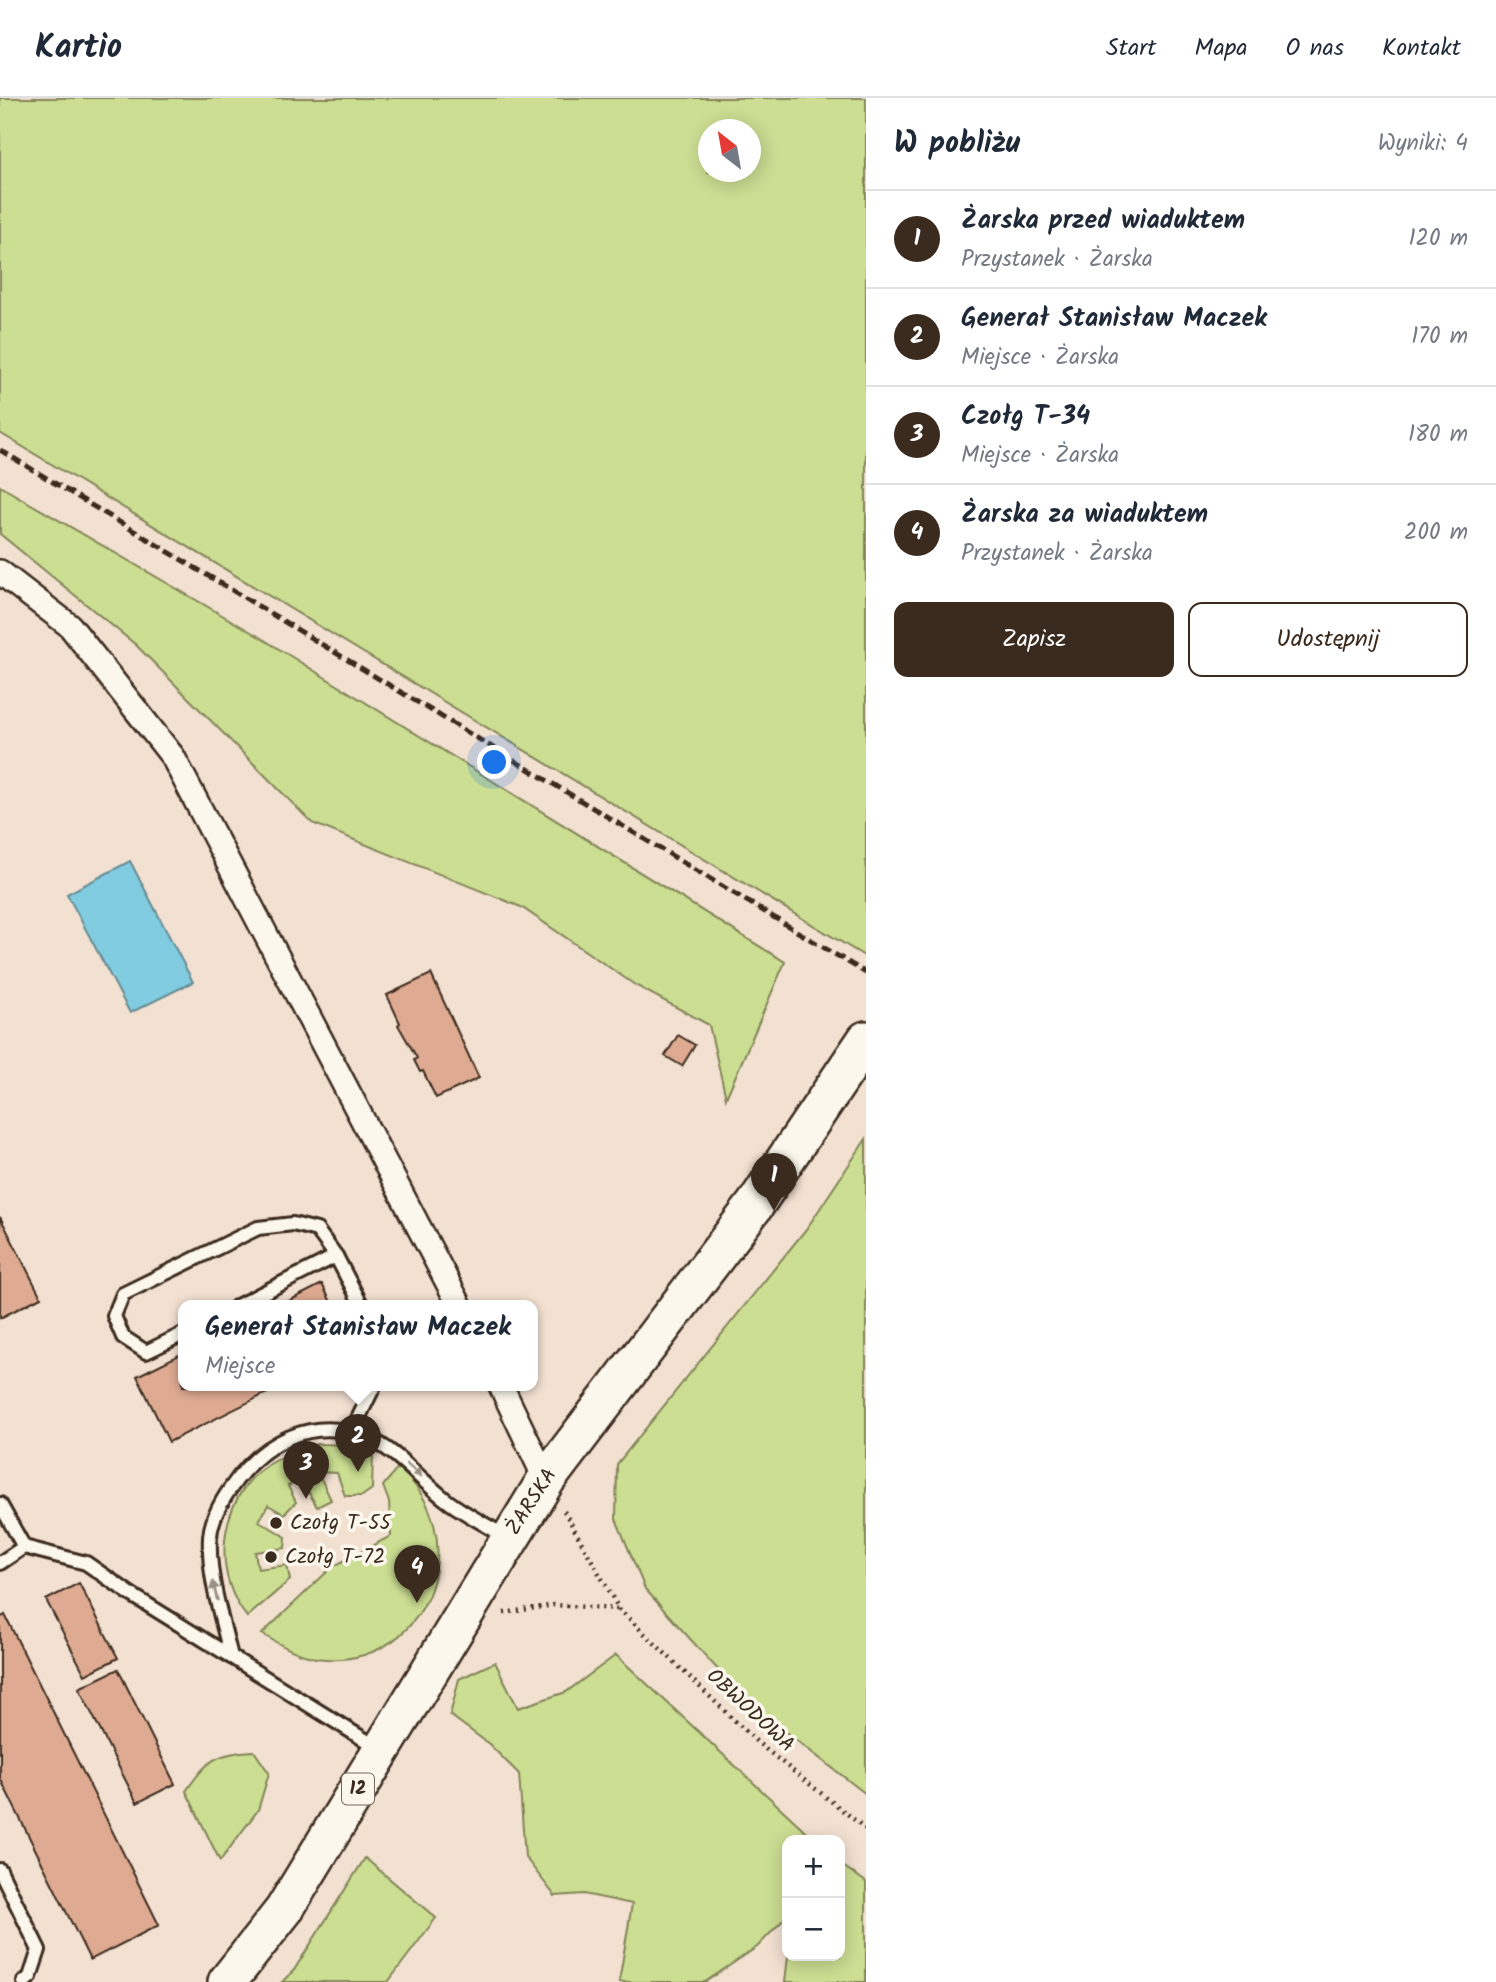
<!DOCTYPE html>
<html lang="pl">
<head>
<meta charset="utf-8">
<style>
	body { margin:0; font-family:Kalam,sans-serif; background:#f6f6f7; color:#1f2937 }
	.controls { position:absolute; right:21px; bottom:21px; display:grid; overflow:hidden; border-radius:14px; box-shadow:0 4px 18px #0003 }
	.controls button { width:63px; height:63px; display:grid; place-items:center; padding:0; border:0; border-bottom:2px solid #e0e1e3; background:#fff; color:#1f2937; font:35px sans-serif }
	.compass { position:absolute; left:698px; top:21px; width:63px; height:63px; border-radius:50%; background:#fff; box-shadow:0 4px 18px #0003; rotate:329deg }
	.you { position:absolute; left:495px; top:665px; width:24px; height:24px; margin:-18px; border:5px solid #fff; border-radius:50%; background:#1a73e8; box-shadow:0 0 0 10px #1a73e833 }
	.badge { display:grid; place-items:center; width:46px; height:46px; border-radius:50%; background:#3b2a1e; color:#fff; font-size:23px; font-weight:700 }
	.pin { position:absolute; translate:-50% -58px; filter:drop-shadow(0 2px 4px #0008) }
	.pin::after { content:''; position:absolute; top:37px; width:24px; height:21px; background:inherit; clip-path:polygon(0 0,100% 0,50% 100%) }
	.popup { position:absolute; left:178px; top:1202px; width:360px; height:91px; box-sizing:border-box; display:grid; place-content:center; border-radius:14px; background:#fff; filter:drop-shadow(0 2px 5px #0005); font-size:23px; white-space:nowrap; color:#747a83 }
	.popup b { font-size:26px; color:#1f2937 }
	.popup::after { content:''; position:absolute; left:50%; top:100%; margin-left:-14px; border:14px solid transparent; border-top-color:#fff }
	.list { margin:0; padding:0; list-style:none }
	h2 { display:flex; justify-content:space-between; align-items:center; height:91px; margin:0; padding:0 28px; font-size:30px }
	h2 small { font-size:23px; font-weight:400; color:#747a83 }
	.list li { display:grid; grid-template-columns:46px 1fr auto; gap:21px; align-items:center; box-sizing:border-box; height:98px; padding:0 28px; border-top:2px solid #e0e1e3 }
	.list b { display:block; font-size:26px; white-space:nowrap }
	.list p { margin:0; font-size:23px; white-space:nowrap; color:#747a83 }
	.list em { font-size:23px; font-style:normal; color:#747a83 }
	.actions { display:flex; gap:14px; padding:21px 28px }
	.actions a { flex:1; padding:16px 0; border:2px solid #3b2a1e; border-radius:14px; text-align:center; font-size:24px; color:#3b2a1e }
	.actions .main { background:#3b2a1e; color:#fff }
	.map { position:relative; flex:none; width:866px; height:1884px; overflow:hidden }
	header { display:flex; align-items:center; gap:42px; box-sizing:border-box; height:98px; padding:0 35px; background:#fff; border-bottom:2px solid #e0e1e3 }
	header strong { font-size:33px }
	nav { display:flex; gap:38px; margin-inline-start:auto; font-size:24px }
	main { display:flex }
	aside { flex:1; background:#fff }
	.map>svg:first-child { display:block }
	.green { fill:#cbde92; stroke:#838458; stroke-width:2; fill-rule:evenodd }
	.water { fill:#81cce0; stroke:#658b92; stroke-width:2 }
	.building { fill:#deaa92; stroke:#3b2a1e; stroke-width:2 }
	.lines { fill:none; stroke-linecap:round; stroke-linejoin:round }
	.service-casing { stroke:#3b2a1e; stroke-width:18 }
	.minor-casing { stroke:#3b2a1e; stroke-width:28 }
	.primary-casing { stroke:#3b2a1e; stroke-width:42 }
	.path { stroke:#3b2a1e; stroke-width:4.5; stroke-dasharray:2 5; stroke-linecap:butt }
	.service { stroke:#fbf7ec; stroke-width:12 }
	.minor { stroke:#fbf7ec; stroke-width:23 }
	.primary { stroke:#fbf7ec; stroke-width:37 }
	.rail { stroke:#3b2a1e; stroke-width:5; stroke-dasharray:10 5; stroke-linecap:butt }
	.oneway { fill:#9b9085 }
	.poi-dot { fill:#3b2a1e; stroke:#fbf7ec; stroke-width:2.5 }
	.labels { text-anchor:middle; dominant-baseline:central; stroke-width:7; stroke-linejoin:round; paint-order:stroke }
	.shield { fill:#fbf7ec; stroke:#75685c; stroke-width:2 }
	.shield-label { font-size:19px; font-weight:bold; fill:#3b2a1e }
	.street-label { font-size:21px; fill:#3b2a1e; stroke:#fbf7ec }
	.poi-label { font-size:21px; fill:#3b2a1e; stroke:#fbf7ec; text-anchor:start }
</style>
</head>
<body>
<header>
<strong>Kartio</strong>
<nav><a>Start</a><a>Mapa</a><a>O nas</a><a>Kontakt</a></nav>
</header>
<main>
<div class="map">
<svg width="866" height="1884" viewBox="0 0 866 1884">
	<rect width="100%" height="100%" fill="#f2e0d1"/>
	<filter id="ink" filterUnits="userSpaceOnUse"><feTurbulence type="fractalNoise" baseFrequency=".0143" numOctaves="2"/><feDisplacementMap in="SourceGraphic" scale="14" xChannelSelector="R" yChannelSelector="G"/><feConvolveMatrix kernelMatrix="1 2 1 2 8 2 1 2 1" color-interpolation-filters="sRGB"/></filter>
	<g filter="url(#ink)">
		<!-- green -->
		<g class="green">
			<path d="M 0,0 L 866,0 L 866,859 L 0,335 ZM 708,32 L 750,32 L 750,74 L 708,74 Z"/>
			<path d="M 0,388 L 258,538 L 785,864 L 726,1000 L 709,927 L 635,887 L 521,809 L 312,725 L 136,547 L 0,436 Z"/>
			<path d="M 866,1041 L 866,1696 L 748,1605 L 645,1491 L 616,1421 L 617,1366 L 807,1130 Z"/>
			<path d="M 317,1346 L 353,1347 L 373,1355 L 372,1391 L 362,1398 L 345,1398 L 337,1375 L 318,1374 L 331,1402 L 317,1409 L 301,1381 L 288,1388 L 296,1404 L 284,1416 L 268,1407 L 259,1423 L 286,1439 L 285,1450 L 255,1454 L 258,1471 L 287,1467 L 290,1482 L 247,1519 C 214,1480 218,1414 254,1378 C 272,1361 293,1354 317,1346 Z"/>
			<path d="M 398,1370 C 476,1435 431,1567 326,1561 C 302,1560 282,1548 262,1536 L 332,1469 L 391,1438 L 389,1404 L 383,1388 Z"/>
			<path d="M 616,1557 L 815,1742 L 787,1742 L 787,1818 L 757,1849 L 705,1884 L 619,1884 L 632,1806 L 584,1796 L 555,1798 L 525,1759 L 519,1676 L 489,1646 L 450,1617 L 459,1581 L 495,1564 L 518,1610 L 566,1594 Z"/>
			<path d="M 254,1653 L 269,1675 L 258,1712 L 220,1763 L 186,1693 C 208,1662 215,1655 254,1653 Z"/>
			<path d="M 365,1760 L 436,1820 L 388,1884 L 282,1884 L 294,1872 Z"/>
			<path d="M 840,1766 L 866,1784 L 866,1884 L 785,1884 L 788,1858 L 840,1858 Z"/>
		</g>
		<!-- water -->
		<path class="water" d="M 130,763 L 193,884 L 130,915 L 67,796 Z"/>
		<!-- building -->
		<g class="building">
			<path d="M 431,876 L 479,980 L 436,1000 L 423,973 L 420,974 L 414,962 L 417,960 L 398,927 L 400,925 L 387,897 Z"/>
			<path d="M 678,937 L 695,947 L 682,968 L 665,958 Z"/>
			<path d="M 0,1119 L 41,1199 L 0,1220 Z"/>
			<path d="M 322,1186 L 333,1208 L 279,1208 Z"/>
			<path d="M 183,1255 L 183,1288 L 281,1288 L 169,1344 L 137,1278 Z"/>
			<path d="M 79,1485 L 118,1560 L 85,1577 L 46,1502 Z"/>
			<path d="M 5,1517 L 159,1827 L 90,1862 L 0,1680 L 0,1520 Z"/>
			<path d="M 118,1571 L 175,1686 L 137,1705 L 79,1590 Z"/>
		</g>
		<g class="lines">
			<defs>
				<g id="service">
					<path d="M 237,1208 L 336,1158"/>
					<path d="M 183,1236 L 146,1254 L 123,1239 L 114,1218 L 123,1196 L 258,1130 L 293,1126 L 317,1132 L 336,1158 L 362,1208"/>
					<path d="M 351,1335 L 374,1288"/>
					<path d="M 0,1406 L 24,1449"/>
					<path d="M 0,1465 L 24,1449 L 86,1465 L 132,1497 L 378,1650"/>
					<path d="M 231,1559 C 222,1520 208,1480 210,1439 C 211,1423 221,1404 230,1391 C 261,1345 311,1317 366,1339 C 398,1353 418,1380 445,1401 C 464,1416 487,1427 508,1440"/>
					<path d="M 0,1772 L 39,1852 L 30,1879 L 24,1884"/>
				</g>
				<g id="minor">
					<path d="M 0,474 L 70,528 L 173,659 L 460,1208"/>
					<path d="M 501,1288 L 546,1382"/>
				</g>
				<path id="primary" d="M 227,1884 L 284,1812 L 546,1382 L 755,1107 L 866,942"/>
			</defs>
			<!-- service casing -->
			<use href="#service" class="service-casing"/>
			<!-- minor casing -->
			<use href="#minor" class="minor-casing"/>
			<!-- primary casing -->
			<use href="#primary" class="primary-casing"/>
			<!-- path -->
			<g class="path">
				<path d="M 564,1413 L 619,1511 L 758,1645 L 866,1731"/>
				<path d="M 504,1515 L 554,1507 L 619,1511"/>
			</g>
			<!-- service -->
			<use href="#service" class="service"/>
			<!-- minor -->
			<use href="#minor" class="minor"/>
			<!-- primary -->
			<use href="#primary" class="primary"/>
			<!-- rail -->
			<path class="rail" d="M 0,352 L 866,875"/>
		</g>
		<!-- one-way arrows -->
		<defs><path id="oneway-solid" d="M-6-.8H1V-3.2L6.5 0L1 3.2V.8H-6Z" transform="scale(1.75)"/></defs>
		<g class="oneway">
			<use href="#oneway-solid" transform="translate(414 1372) rotate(41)"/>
			<use href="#oneway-solid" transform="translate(215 1493) rotate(-104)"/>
		</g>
	</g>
	<!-- markers -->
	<g class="poi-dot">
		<circle cx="276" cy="1425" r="7"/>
		<circle cx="271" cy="1459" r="7"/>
	</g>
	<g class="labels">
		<!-- shield labels -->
		<rect class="shield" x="342" y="1675.5" width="32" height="31" rx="5"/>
		<g class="shield-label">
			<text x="358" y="1691">12</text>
		</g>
		<!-- street labels -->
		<g class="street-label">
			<text transform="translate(532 1404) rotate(-57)">ŻARSKA</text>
			<text transform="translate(750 1613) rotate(43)">OBWODOWA</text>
		</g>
		<!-- poi labels -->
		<g class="poi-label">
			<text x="290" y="1425">Czołg T-55</text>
			<text x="285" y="1459">Czołg T-72</text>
		</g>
	</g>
</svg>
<div class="controls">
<button>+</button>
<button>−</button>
</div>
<svg class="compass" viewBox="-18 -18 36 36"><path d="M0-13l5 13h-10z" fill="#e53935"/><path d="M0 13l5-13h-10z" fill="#747a83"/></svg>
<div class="you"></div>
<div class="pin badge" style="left:774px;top:1113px">1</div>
<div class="pin badge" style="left:358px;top:1374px">2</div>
<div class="popup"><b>Generał Stanisław Maczek</b>Miejsce</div>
<div class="pin badge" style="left:306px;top:1401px">3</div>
<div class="pin badge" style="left:417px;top:1505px">4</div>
</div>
<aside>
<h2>W pobliżu<small>Wyniki: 4</small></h2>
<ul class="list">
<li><span class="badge">1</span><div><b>Żarska przed wiaduktem</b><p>Przystanek · Żarska</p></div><em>120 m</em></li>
<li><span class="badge">2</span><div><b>Generał Stanisław Maczek</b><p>Miejsce · Żarska</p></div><em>170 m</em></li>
<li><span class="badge">3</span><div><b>Czołg T-34</b><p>Miejsce · Żarska</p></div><em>180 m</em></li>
<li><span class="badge">4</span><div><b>Żarska za wiaduktem</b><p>Przystanek · Żarska</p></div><em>200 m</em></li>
</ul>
<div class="actions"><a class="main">Zapisz</a><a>Udostępnij</a></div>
</aside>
</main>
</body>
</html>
